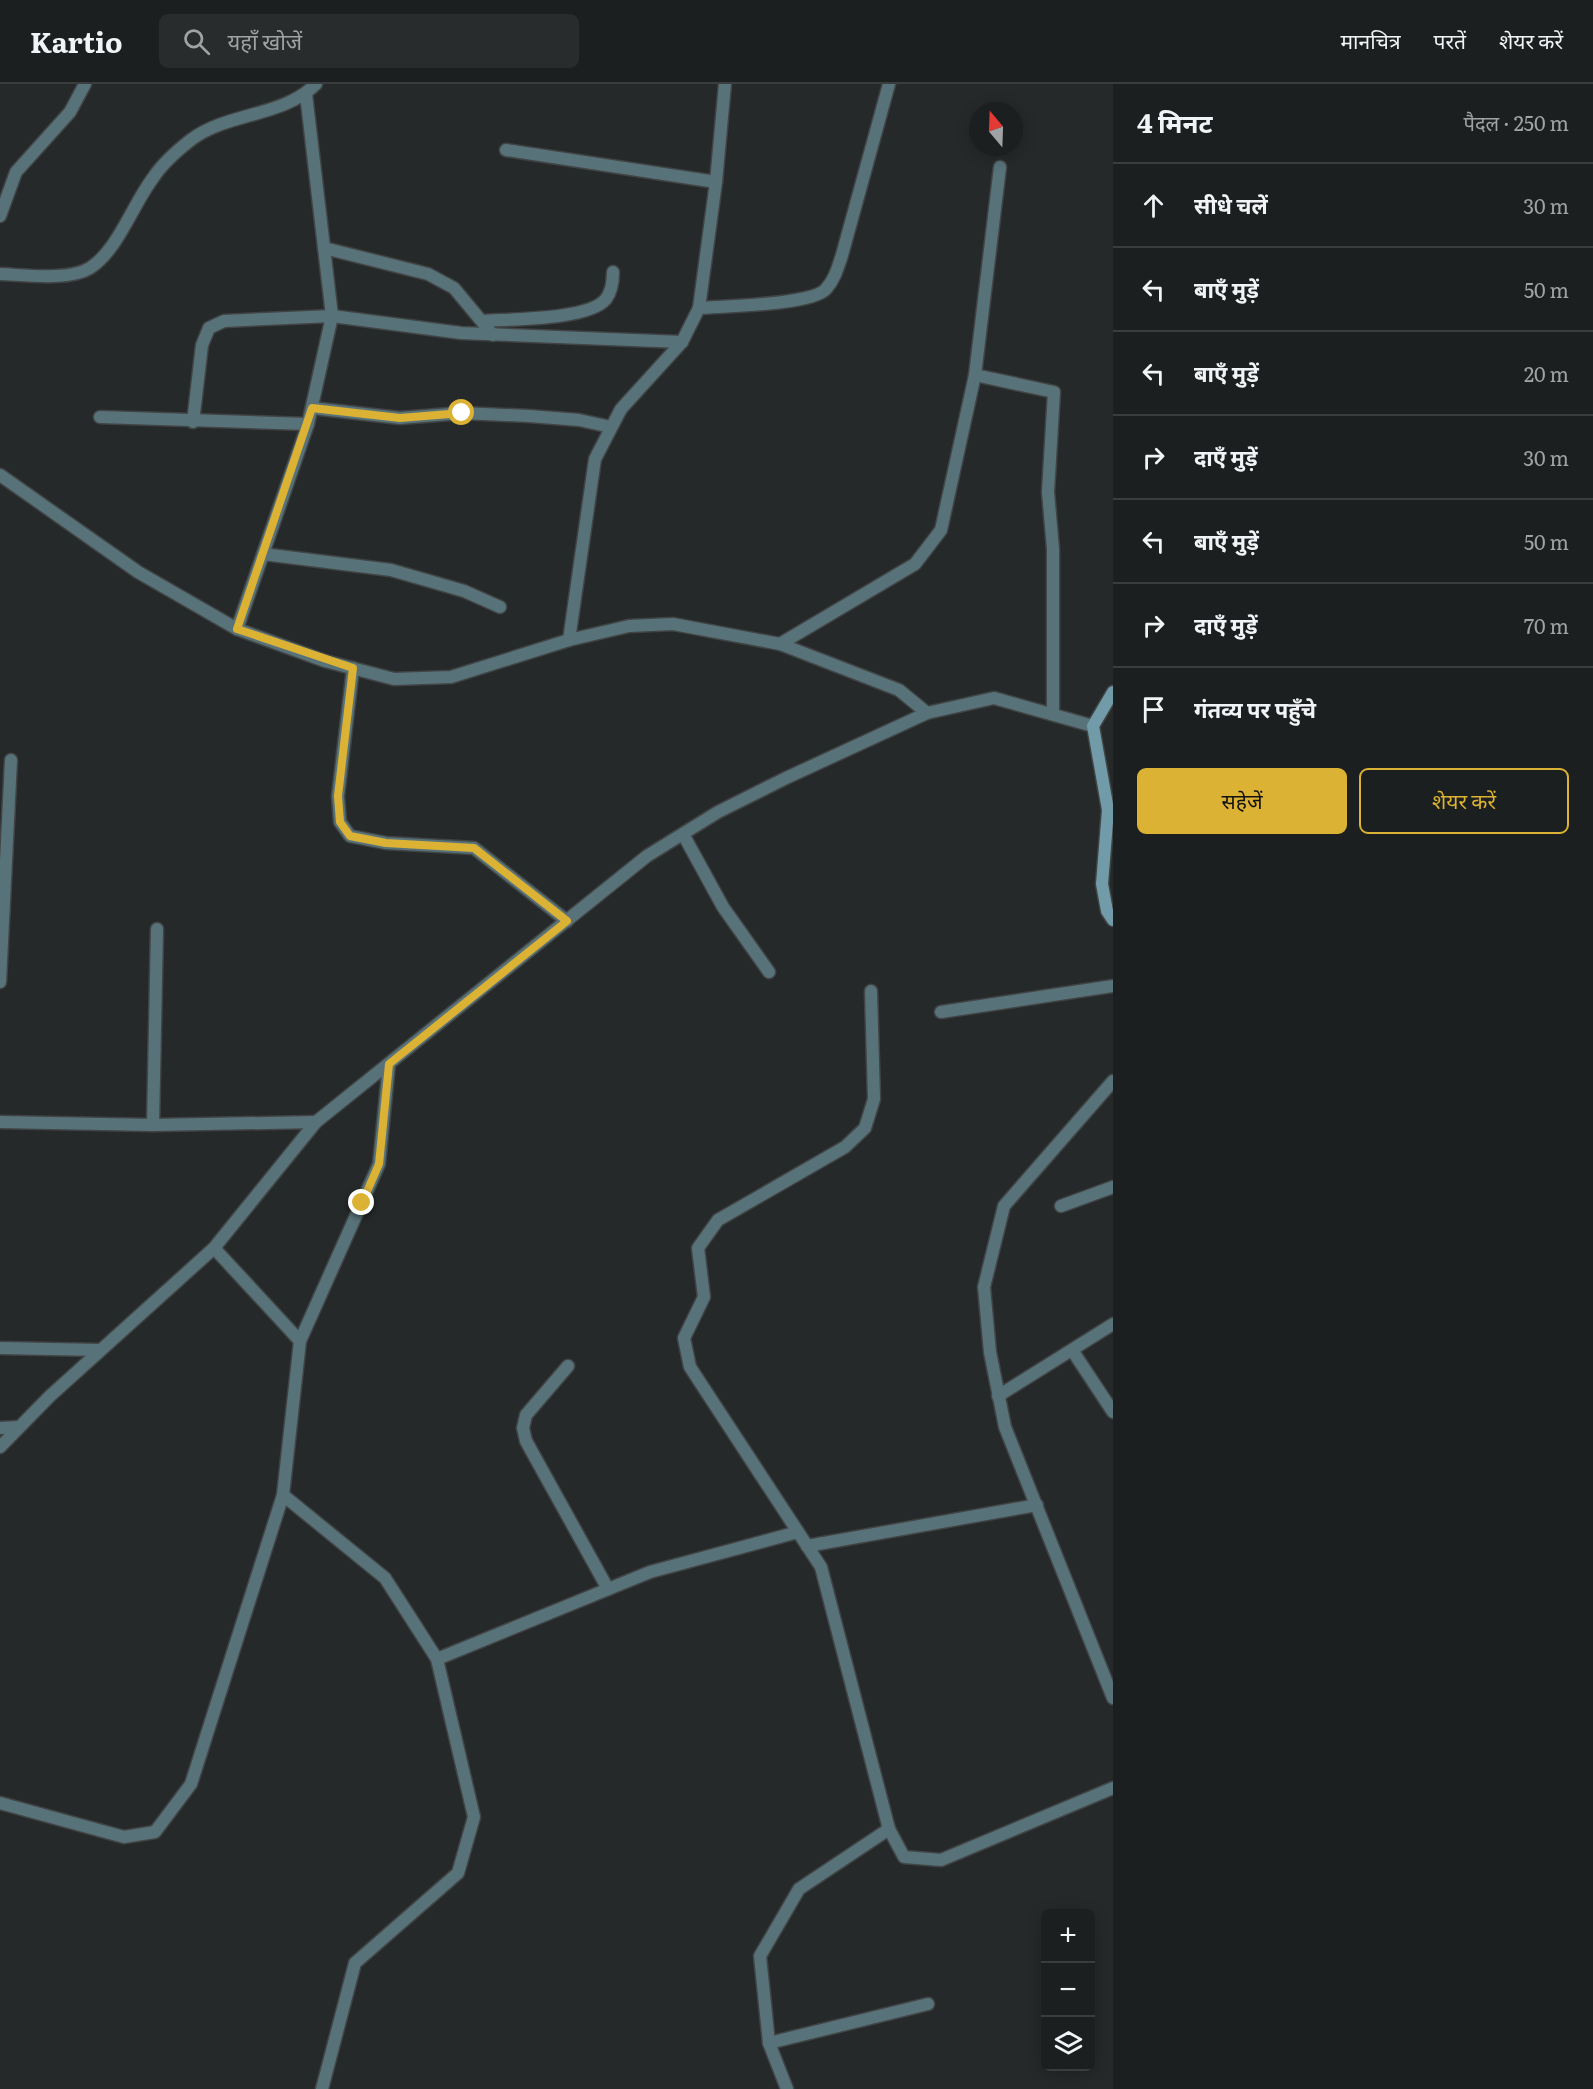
<!DOCTYPE html>
<html lang="hi">
<head>
<meta charset="utf-8">
<style>
	body { margin:0; font-family:Literata,"Noto Sans Devanagari",serif; background:#292c2c; color:#f1f3f6 }
	.controls { position:absolute; right:18px; bottom:18px; display:grid; overflow:hidden; border-radius:9px; box-shadow:0 3px 15px #0003 }
	.controls button { width:54px; height:54px; display:grid; place-items:center; padding:0; border:0; border-bottom:2px solid #3a3d3d; background:#1c1f1f; color:#f1f3f6; font:30px sans-serif }
	.compass { position:absolute; left:969px; top:18px; width:54px; height:54px; border-radius:50%; background:#1c1f1f; box-shadow:0 3px 15px #0003; rotate:341deg }
	.stop { position:absolute; width:18px; height:18px; margin:-14px; border:4px solid #dbb233; border-radius:50%; background:#fff }
	.stop.end { background:#dbb233; border-color:#fff; box-shadow:0 2px 6px #0008 }
	.list { margin:0; padding:0; list-style:none }
	h2 { display:flex; justify-content:space-between; align-items:center; height:78px; margin:0; padding:0 24px; font-size:26px }
	h2 small { font-size:20px; font-weight:400; color:#a0a2a4 }
	.list li { display:grid; grid-template-columns:39px 1fr auto; gap:18px; align-items:center; box-sizing:border-box; height:84px; padding:0 24px; border-top:2px solid #3a3d3d }
	.list b { display:block; font-size:22px; white-space:nowrap }
	.list em { font-size:20px; font-style:normal; color:#a0a2a4 }
	.actions { display:flex; gap:12px; padding:18px 24px }
	.actions a { flex:1; padding:14px 0; border:2px solid #dbb233; border-radius:9px; text-align:center; font-size:21px; color:#dbb233 }
	.actions .main { background:#dbb233; color:#111 }
	.icon { flex:none; width:33px; height:33px; fill:none; stroke:currentColor; stroke-width:2; stroke-linecap:round; stroke-linejoin:round }
	.map { position:relative; flex:none; width:1113px; height:2005px; overflow:hidden }
	header { display:flex; align-items:center; gap:36px; box-sizing:border-box; height:84px; padding:0 30px; background:#1c1f1f; border-bottom:2px solid #3a3d3d }
	header strong { font-size:28px }
	nav { display:flex; gap:33px; margin-inline-start:auto; font-size:21px }
	.search { width:420px; height:54px; background:#292c2c; display:flex; align-items:center; gap:15px; box-sizing:border-box; padding:0 21px; border-radius:9px; color:#a0a2a4; font-size:22px }
	main { display:flex }
	aside { flex:1; background:#1c1f1f }
	.map>svg:first-child { display:block }
	.lines { fill:none; stroke-linecap:round; stroke-linejoin:round }
	.street-casing { stroke:#414444; stroke-width:15 }
	.secondary-casing { stroke:#414444; stroke-width:15 }
	.street { stroke:#58727a; stroke-width:12 }
	.secondary { stroke:#719ba8; stroke-width:12 }
	.route { stroke:#dbb233; stroke-width:8 }
</style>
</head>
<body>
<header>
<strong>Kartio</strong>
<div class="search"><svg class="icon" aria-label="search" viewBox="0 0 24 24"><circle cx="10" cy="10" r="6"/><path d="M15 15l6 6"/></svg>यहाँ खोजें</div>
<nav><a>मानचित्र</a><a>परतें</a><a>शेयर करें</a></nav>
</header>
<main>
<div class="map">
<svg width="1113" height="2005" viewBox="0 0 1113 2005">
	<rect width="100%" height="100%" fill="#262929"/>
	<g class="lines">
		<defs>
			<g id="street">
				<path d="M 506,66 L 716,98"/>
				<path d="M 0,132 L 16,88 L 70,28 L 85,0"/>
				<path d="M 324,164 L 428,190 L 454,204 L 493,251"/>
				<path d="M 0,190 C 25,191 69,197 90,184 C 118,166 133,120 153,94 C 162,80 179,65 192,55 C 229,28 283,33 316,0"/>
				<path d="M 699,224 L 716,98 L 725,0"/>
				<path d="M 483,237 C 511,235 589,236 606,215 C 612,207 613,196 613,188"/>
				<path d="M 975,291 L 1054,308 L 1048,408 L 1053,465 L 1053,629"/>
				<path d="M 312,324 L 400,334 L 462,329 L 529,332 L 579,336 L 611,343"/>
				<path d="M 100,333 L 308,340"/>
				<path d="M 193,338 L 202,261 L 209,244 L 224,237 L 332,232 L 461,249 L 682,258"/>
				<path d="M 0,391 L 138,488 L 237,545 L 325,577 L 394,595 L 451,593 L 569,556 L 629,542 L 673,540 L 780,560 L 915,480 L 941,446 L 975,291 L 1000,83"/>
				<path d="M 263,470 L 391,486 L 464,507 L 500,523"/>
				<path d="M 237,545 L 308,340 L 332,232 L 306,10"/>
				<path d="M 569,556 L 595,375 L 621,325 L 682,258 L 699,224 C 724,222 812,221 826,205 C 835,195 838,183 842,171 L 889,0"/>
				<path d="M 780,560 L 899,606 L 927,629"/>
				<path d="M 353,584 L 338,712 L 340,738 L 350,752 L 386,759 L 474,764 L 567,837"/>
				<path d="M 683,750 L 723,823 L 769,888"/>
				<path d="M 0,898 L 11,676"/>
				<path d="M 941,928 L 1113,902"/>
				<path d="M 1113,997 L 1004,1122 L 984,1203 L 990,1268 L 1005,1343 L 1113,1614"/>
				<path d="M 0,1038 L 153,1041 L 316,1038"/>
				<path d="M 153,1041 L 157,845"/>
				<path d="M 1061,1122 L 1113,1103"/>
				<path d="M 214,1164 L 300,1257"/>
				<path d="M 0,1264 L 100,1266"/>
				<path d="M 1072,1266 L 1113,1328"/>
				<path d="M 568,1282 L 526,1331 L 523,1344 L 526,1357 L 608,1505"/>
				<path d="M 998,1312 L 1113,1240"/>
				<path d="M 0,1344 L 19,1343"/>
				<path d="M 0,1363 L 50,1312 L 214,1164 L 316,1038 L 647,772 L 718,728 L 786,694 L 927,629 L 994,614 L 1093,642"/>
				<path d="M 807,1462 L 1037,1421"/>
				<path d="M 437,1575 L 650,1488 L 798,1448"/>
				<path d="M 0,1719 L 124,1753 L 155,1748 L 191,1700 L 283,1411"/>
				<path d="M 889,1745 L 904,1773 L 941,1776 L 1113,1704"/>
				<path d="M 769,1959 L 928,1920"/>
				<path d="M 322,2005 L 355,1879 L 458,1789 L 474,1733 L 437,1575 L 385,1494 L 283,1411 L 300,1257 L 379,1080 L 389,980"/>
				<path d="M 787,2005 L 769,1959 L 760,1872 L 799,1805 L 889,1745 L 821,1483 L 690,1283 L 684,1254 L 704,1213 L 698,1164 L 718,1136 L 845,1063 L 865,1044 L 874,1015 L 871,907"/>
			</g>
			<path id="secondary" d="M 1113,608 L 1093,642 L 1108,726 L 1102,800 L 1107,827 L 1113,836"/>
		</defs>
		<!-- street casing -->
		<use href="#street" class="street-casing"/>
		<!-- secondary casing -->
		<use href="#secondary" class="secondary-casing"/>
		<!-- street -->
		<use href="#street" class="street"/>
		<!-- secondary -->
		<use href="#secondary" class="secondary"/>
	</g>
	<g class="lines">
		<!-- route -->
		<path class="route" d="M 362,1119 L 379,1080 L 389,980 L 567,837 L 474,764 L 386,759 L 350,752 L 340,738 L 338,712 L 353,584 L 237,545 L 312,324 L 400,334 L 462,329"/>
	</g>
</svg>
<div class="controls">
<button>+</button>
<button>−</button>
<button><svg class="icon" aria-label="layers" viewBox="0 0 24 24"><path d="M12 4l9 5-9 5-9-5zM3 14l9 5 9-5"/></svg></button>
</div>
<svg class="compass" viewBox="-18 -18 36 36"><path d="M0-13l5 13h-10z" fill="#e53935"/><path d="M0 13l5-13h-10z" fill="#a0a2a4"/></svg>
<div class="stop" style="left:462px;top:329px"></div>
<div class="stop end" style="left:362px;top:1119px"></div>
</div>
<aside>
<h2>4 मिनट<small>पैदल · 250 m</small></h2>
<ul class="list">
<li><svg class="icon" aria-label="ahead" viewBox="0 0 24 24"><path d="M12 20V5M6 11l6-6 6 6"/></svg><div><b>सीधे चलें</b></div><em>30 m</em></li>
<li><svg class="icon" aria-label="left" viewBox="0 0 24 24"><path d="M17 20v-9H6M10 6l-5 5 5 5"/></svg><div><b>बाएँ मुड़ें</b></div><em>50 m</em></li>
<li><svg class="icon" aria-label="left" viewBox="0 0 24 24"><path d="M17 20v-9H6M10 6l-5 5 5 5"/></svg><div><b>बाएँ मुड़ें</b></div><em>20 m</em></li>
<li><svg class="icon" aria-label="right" viewBox="0 0 24 24"><path d="M7 20v-9h11M14 6l5 5-5 5"/></svg><div><b>दाएँ मुड़ें</b></div><em>30 m</em></li>
<li><svg class="icon" aria-label="left" viewBox="0 0 24 24"><path d="M17 20v-9H6M10 6l-5 5 5 5"/></svg><div><b>बाएँ मुड़ें</b></div><em>50 m</em></li>
<li><svg class="icon" aria-label="right" viewBox="0 0 24 24"><path d="M7 20v-9h11M14 6l5 5-5 5"/></svg><div><b>दाएँ मुड़ें</b></div><em>70 m</em></li>
<li><svg class="icon" aria-label="arrive" viewBox="0 0 24 24"><path d="M6 21V4h12l-3 4 3 4H6"/></svg><div><b>गंतव्य पर पहुँचे</b></div></li>
</ul>
<div class="actions"><a class="main">सहेजें</a><a>शेयर करें</a></div>
</aside>
</main>
</body>
</html>
